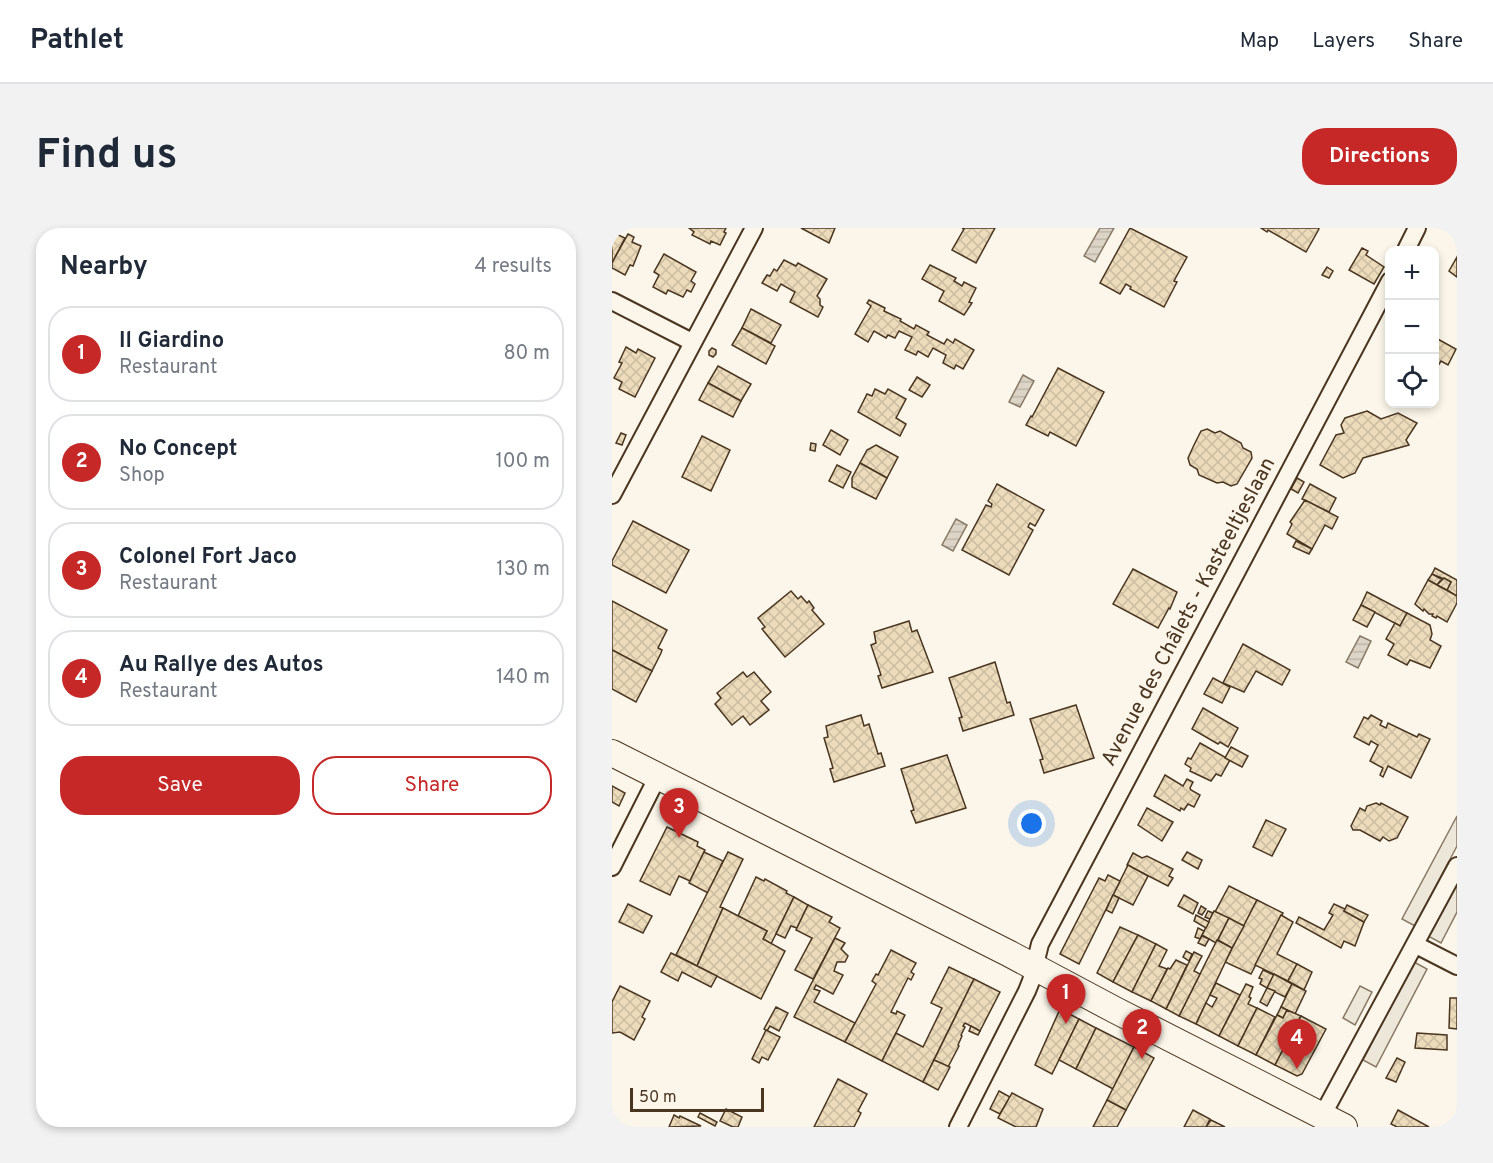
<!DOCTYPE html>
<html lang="en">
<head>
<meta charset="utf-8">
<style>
	body { margin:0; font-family:Overpass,sans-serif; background:#f2f2f3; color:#1f2937 }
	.controls { position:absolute; right:18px; top:18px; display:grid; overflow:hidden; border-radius:12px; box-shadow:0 3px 9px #0003 }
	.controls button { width:54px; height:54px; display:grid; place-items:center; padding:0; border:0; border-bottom:2px solid #e0e1e3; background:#fff; color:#1f2937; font:30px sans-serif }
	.scale { position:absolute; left:18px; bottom:15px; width:134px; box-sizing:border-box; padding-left:6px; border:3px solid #4a3520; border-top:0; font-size:16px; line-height:21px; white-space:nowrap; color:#4a3520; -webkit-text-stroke:4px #fbf6e9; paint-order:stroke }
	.you { position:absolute; left:420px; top:596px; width:21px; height:21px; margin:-15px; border:4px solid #fff; border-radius:50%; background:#1a73e8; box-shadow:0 0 0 9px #1a73e833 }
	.badge { display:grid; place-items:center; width:39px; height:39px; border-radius:50%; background:#c62828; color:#fff; font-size:20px; font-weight:700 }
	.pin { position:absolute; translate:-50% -50px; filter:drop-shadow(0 2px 3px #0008) }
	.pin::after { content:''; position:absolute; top:32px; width:21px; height:18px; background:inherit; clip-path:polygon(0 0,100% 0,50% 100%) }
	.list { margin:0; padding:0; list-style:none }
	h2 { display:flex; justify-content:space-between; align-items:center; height:78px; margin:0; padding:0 24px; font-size:26px }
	h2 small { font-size:20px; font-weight:400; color:#747a83 }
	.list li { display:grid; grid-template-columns:39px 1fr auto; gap:18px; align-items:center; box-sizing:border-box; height:96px; margin:0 12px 12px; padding:0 12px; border:2px solid #e0e1e3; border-radius:24px }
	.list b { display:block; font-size:22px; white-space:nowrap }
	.list p { margin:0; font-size:20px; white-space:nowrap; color:#747a83 }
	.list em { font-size:20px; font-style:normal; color:#747a83 }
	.actions { display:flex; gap:12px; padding:18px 24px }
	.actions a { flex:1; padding:14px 0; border:2px solid #c62828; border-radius:24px; text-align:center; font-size:21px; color:#c62828 }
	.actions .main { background:#c62828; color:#fff }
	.icon { flex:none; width:33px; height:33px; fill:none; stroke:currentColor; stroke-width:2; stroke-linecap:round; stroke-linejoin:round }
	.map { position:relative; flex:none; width:845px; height:899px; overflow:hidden; border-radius:24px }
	header { display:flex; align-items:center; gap:36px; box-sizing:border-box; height:84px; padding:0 30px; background:#fff; border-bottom:2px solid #e0e1e3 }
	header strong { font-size:28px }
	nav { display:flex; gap:33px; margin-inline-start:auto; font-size:21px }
	.intro { display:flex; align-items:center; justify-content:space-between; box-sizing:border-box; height:144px; padding:0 36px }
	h1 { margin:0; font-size:42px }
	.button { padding:15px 27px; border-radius:24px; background:#c62828; color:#fff; font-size:21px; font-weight:700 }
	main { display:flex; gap:36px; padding:0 36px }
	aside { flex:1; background:#fff; border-radius:24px; box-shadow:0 3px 9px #0003 }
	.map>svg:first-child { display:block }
	.parking { fill:#ede7d9; stroke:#887966; stroke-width:1.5 }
	.water { fill:url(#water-rules); stroke:#887966; stroke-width:1.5 }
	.building { fill:url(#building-cross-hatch); stroke:#4a3520; stroke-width:1.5 }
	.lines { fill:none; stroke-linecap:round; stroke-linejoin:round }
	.minor-casing { stroke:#4a3520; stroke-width:20 }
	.primary-casing { stroke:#4a3520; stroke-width:28 }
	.minor { stroke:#fbf6e9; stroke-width:16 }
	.primary { stroke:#fbf6e9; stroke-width:26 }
	.labels { text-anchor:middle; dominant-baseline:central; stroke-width:4.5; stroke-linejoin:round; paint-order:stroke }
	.street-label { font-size:21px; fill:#4a3520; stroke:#fbf6e9 }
</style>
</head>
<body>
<header>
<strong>Pathlet</strong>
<nav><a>Map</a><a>Layers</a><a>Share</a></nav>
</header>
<div class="intro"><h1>Find us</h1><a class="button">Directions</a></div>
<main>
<aside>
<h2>Nearby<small>4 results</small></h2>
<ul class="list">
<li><span class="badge">1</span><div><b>Il Giardino</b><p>Restaurant</p></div><em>80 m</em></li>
<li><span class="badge">2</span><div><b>No Concept</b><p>Shop</p></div><em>100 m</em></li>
<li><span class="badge">3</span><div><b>Colonel Fort Jaco</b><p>Restaurant</p></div><em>130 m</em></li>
<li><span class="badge">4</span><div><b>Au Rallye des Autos</b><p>Restaurant</p></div><em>140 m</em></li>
</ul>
<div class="actions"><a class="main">Save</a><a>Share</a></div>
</aside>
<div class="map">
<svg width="845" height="899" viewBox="0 0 845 899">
	<defs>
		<pattern id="water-rules" width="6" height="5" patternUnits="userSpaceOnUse" patternTransform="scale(1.5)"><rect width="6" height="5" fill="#dcd4c6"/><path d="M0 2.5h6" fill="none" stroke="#beb7aa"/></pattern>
		<pattern id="building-cross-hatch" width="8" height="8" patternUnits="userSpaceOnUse" patternTransform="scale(1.5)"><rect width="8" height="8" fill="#ecdcbc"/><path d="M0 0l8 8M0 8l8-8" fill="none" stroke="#ccbda1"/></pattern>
	</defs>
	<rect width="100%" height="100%" fill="#fbf6e9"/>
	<!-- parking -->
	<g class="parking">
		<path d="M 845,588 L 845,618 L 803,698 L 790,691 Z"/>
		<path d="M 845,653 L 845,684 L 829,715 L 816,708 Z"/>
		<path d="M 802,734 L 815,741 L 764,839 L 751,832 Z"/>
		<path d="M 748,758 L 760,764 L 743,797 L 731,790 Z"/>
	</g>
	<!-- water -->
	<g class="water">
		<path d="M 488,0 L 502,0 L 483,34 L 472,28 Z"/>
		<path d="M 411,147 L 422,153 L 408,179 L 397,174 Z"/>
		<path d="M 344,291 L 355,297 L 341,323 L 330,317 Z"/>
		<path d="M 748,408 L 759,413 L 746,440 L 734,434 Z"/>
	</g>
	<!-- building -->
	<g class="building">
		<path d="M 77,0 L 114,0 L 112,4 L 114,5 L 108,17 L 99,13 L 98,16 L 80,7 L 82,4 Z"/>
		<path d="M 189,0 L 223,0 L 217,15 Z"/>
		<path d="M 350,0 L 383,0 L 364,35 L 340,22 L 352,1 Z"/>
		<path d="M 518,0 L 575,29 L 562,53 L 565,54 L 552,79 L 518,61 L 519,59 L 514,56 L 508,66 L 488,55 Z"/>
		<path d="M 649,0 L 706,0 L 707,1 L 694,24 L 656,2 L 655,4 Z"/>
		<path d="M 0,4 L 13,10 L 0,35 Z"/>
		<path d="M 16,6 L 22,9 L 20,14 L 29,18 L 21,38 L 18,37 L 13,47 L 0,40 L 0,35 Z"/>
		<path d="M 750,20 L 756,23 L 754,27 L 772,39 L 762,56 L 737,42 Z"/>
		<path d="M 52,26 L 84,44 L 79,53 L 83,56 L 79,64 L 75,62 L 71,69 L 56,62 L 54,66 L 41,59 L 47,47 L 42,44 Z"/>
		<path d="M 845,29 L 845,49 L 837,43 Z"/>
		<path d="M 172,32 L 184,38 L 186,35 L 215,51 L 205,68 L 208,71 L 208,77 L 211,79 L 206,89 L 178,74 L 183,64 L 169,56 L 165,63 L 150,55 L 155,47 L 158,48 L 162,41 L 165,43 Z"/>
		<path d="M 318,37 L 344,50 L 342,53 L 350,58 L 352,54 L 364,60 L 357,74 L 360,75 L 352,87 L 327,73 L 332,63 L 310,51 Z"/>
		<path d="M 715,39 L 721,43 L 717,50 L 710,47 Z"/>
		<path d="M 257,72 L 273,80 L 272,83 L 289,91 L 288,93 L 302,101 L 304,97 L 317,104 L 315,107 L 332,116 L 335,111 L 341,115 L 343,111 L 362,122 L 351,141 L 344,137 L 342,141 L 331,135 L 334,127 L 321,120 L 316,129 L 306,123 L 304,127 L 293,122 L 300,109 L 287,103 L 283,110 L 276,107 L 274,110 L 262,103 L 256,114 L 243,106 L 259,78 L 255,75 Z"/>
		<path d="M 139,81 L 169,97 L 159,115 L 130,100 Z"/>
		<path d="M 130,100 L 163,118 L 154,136 L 120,117 Z"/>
		<path d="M 822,109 L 844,121 L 836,137 L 829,133 L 822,144 Z"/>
		<path d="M 14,119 L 24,125 L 26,121 L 43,130 L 23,169 L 7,161 L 10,154 L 2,150 L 10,135 L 7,134 Z"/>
		<path d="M 100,120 L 104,122 L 104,126 L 101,129 L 97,127 L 97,123 Z"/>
		<path d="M 106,138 L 139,156 L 129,173 L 96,155 Z"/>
		<path d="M 446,140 L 492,164 L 464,218 L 438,204 L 436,208 L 414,197 L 419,188 L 420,189 Z"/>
		<path d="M 305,149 L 318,157 L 310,169 L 297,162 Z"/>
		<path d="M 96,155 L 129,173 L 121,189 L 87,172 Z"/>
		<path d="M 263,161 L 273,166 L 276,161 L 294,171 L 284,190 L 294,196 L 288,208 L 246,184 L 255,166 L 260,168 Z"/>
		<path d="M 755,183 L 769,191 L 786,185 L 805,195 L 794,212 L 797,217 L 751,230 L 743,245 L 731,250 L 708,237 L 724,207 L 732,205 L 729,197 L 733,190 Z"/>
		<path d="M 595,201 L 603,205 L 608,203 L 629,215 L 631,220 L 639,224 L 640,230 L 625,256 L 619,258 L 611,254 L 605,255 L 587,247 L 585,241 L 578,237 L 576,230 L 582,217 L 589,203 Z"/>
		<path d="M 219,202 L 236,212 L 228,227 L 211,217 Z"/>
		<path d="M 9,205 L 14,207 L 10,217 L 4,215 Z"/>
		<path d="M 90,208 L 118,222 L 99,263 L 70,249 Z"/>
		<path d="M 199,215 L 204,216 L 203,223 L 198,222 Z"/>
		<path d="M 264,217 L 286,229 L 275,250 L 248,235 L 255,222 Z"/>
		<path d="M 248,235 L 275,250 L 264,271 L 240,259 L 240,250 Z"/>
		<path d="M 225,237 L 239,244 L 231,260 L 217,253 Z"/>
		<path d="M 685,250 L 692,254 L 686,265 L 679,261 Z"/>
		<path d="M 385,256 L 432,282 L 423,298 L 418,295 L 416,299 L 421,302 L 397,347 L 350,322 L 374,277 L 379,279 L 380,276 L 376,273 Z"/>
		<path d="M 698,256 L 724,270 L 717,284 L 690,271 Z"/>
		<path d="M 693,272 L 726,289 L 720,301 L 713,297 L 700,321 L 675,306 L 680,296 L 678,294 Z"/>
		<path d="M 21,293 L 77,322 L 54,365 L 0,337 L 0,333 Z"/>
		<path d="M 684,313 L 700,321 L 697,326 L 681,319 Z"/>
		<path d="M 823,340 L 845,352 L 845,368 L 835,362 L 839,354 L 820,346 Z"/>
		<path d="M 521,341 L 565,364 L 558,381 L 557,380 L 546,400 L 501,376 Z"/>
		<path d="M 820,346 L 831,352 L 830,354 L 828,353 L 825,357 L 816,352 Z"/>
		<path d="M 832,350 L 839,354 L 835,362 L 825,357 Z"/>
		<path d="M 816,352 L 845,368 L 845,375 L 835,394 L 825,388 L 824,390 L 820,388 L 821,386 L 817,386 L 812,381 L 811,383 L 803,376 Z"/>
		<path d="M 179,363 L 186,371 L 189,368 L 195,375 L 197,373 L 202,380 L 200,382 L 212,396 L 173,429 L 150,401 L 153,399 L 146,390 Z"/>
		<path d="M 755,364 L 795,385 L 788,398 L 749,377 Z"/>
		<path d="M 0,373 L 55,402 L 46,420 L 50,422 L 49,425 L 40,443 L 0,422 Z"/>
		<path d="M 749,377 L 763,384 L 755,399 L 741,392 Z"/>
		<path d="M 795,385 L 818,397 L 820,406 L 818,412 L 829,418 L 818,440 L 798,432 L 795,437 L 776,427 L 782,416 L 774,411 L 783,395 L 788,398 Z"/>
		<path d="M 297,393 L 300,404 L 305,402 L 321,444 L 270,460 L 266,448 L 269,447 L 259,417 L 264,415 L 262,404 Z"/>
		<path d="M 631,416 L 678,442 L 670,457 L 644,443 L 632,464 L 611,455 Z"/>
		<path d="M 0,422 L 40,443 L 24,474 L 0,461 Z"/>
		<path d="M 383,434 L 395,475 L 398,474 L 402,487 L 351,503 L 347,490 L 350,489 L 337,450 Z"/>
		<path d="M 131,444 L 135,449 L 142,444 L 159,464 L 149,473 L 157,482 L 138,497 L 131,488 L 120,497 L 103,476 L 109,470 L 105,465 Z"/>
		<path d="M 601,450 L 618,459 L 610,475 L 592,466 Z"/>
		<path d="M 464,477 L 482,530 L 432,545 L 428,532 L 431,531 L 418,491 Z"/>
		<path d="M 591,480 L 626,500 L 616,519 L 608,514 L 606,516 L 580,501 Z"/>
		<path d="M 249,487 L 252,498 L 257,496 L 266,526 L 269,525 L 273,538 L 222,554 L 218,541 L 221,540 L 212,510 L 216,509 L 214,498 Z"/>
		<path d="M 759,487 L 770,493 L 768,497 L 774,500 L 776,495 L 805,509 L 807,506 L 818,511 L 799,550 L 776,538 L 771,549 L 768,547 L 771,540 L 758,533 L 766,517 L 759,513 L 757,517 L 742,509 L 752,489 L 756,491 Z"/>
		<path d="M 588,515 L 618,532 L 609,548 L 604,546 L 599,553 L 578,543 L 579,540 L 573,536 L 576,530 L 579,531 Z"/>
		<path d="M 619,519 L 636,528 L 630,539 L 613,530 Z"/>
		<path d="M 335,527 L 354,580 L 304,595 L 299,583 L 302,582 L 289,541 Z"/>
		<path d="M 553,547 L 571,558 L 575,551 L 581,554 L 578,560 L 579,562 L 588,567 L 582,579 L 576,576 L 572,582 L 569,580 L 568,583 L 542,568 Z"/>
		<path d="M 0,558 L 13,565 L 7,578 L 0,574 Z"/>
		<path d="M 764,575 L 768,577 L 769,575 L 796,589 L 785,610 L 777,613 L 771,609 L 768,613 L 748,602 L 741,602 L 739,598 L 748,580 L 753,583 L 755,578 Z"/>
		<path d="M 535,580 L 561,594 L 550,613 L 526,597 Z"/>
		<path d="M 654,592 L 674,601 L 660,628 L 641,619 Z"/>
		<path d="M 55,599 L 86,614 L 85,618 L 93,622 L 78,653 L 67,648 L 58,667 L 28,653 Z"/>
		<path d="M 92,624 L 111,633 L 96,665 L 77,655 Z"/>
		<path d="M 116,624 L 131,631 L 108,679 L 111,680 L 85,738 L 64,727 Z"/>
		<path d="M 575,624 L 590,632 L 586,641 L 570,632 Z"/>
		<path d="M 521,625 L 530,630 L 535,628 L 561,641 L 557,648 L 561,650 L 556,658 L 515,637 Z"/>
		<path d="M 516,637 L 536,648 L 521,677 L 501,667 Z"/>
		<path d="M 496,647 L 508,653 L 467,736 L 448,726 L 487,650 L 493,653 Z"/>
		<path d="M 144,649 L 152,653 L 153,651 L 175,663 L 174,665 L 182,669 L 159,716 L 151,711 L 155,703 L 126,688 Z"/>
		<path d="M 617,658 L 645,672 L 632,698 L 603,684 Z"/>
		<path d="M 501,667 L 507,670 L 500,685 L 494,682 Z"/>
		<path d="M 572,667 L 586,675 L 581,686 L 566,678 Z"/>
		<path d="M 182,669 L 196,677 L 185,700 L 179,698 L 173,710 L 164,706 Z"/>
		<path d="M 645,672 L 671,685 L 639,746 L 613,734 Z"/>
		<path d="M 16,676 L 40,688 L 31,705 L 7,694 Z"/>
		<path d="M 722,676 L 733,681 L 732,683 L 752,694 L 743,718 L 732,713 L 729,720 L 684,695 L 687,689 L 712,702 L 721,687 L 717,685 Z"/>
		<path d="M 196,677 L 220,689 L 217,694 L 228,700 L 201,751 L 183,742 L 200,710 L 184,702 Z"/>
		<path d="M 735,677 L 756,687 L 752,694 L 732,683 Z"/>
		<path d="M 589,678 L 594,681 L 590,687 L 586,685 Z"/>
		<path d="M 111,680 L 155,703 L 151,711 L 173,723 L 149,771 L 85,738 Z"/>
		<path d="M 596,683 L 601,685 L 598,691 L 593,689 Z"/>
		<path d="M 602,683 L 617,690 L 604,715 L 590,707 Z"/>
		<path d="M 584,687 L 597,694 L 594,700 L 582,693 Z"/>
		<path d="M 669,687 L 681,694 L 665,726 L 685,736 L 676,753 L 643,737 Z"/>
		<path d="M 617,690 L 632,698 L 620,720 L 606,712 Z"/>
		<path d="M 508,699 L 526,707 L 501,754 L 485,745 Z"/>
		<path d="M 586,700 L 592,703 L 588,711 L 583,709 Z"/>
		<path d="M 526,707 L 544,716 L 520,764 L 501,754 Z"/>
		<path d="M 590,708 L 597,711 L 593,718 L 586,715 Z"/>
		<path d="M 223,710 L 233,715 L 229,721 L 236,728 L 233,734 L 225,734 L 222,743 L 231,747 L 221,766 L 204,757 L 202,761 L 208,763 L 202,774 L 243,795 L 233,814 L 182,789 Z"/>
		<path d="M 605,712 L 620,720 L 584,796 L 567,788 Z"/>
		<path d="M 544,716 L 555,722 L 547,738 L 555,741 L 539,773 L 520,764 Z"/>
		<path d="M 279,722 L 304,735 L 299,744 L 302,746 L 299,752 L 296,750 L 279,784 L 284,786 L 285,783 L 293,787 L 270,833 L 233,814 L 264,756 L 260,753 L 264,746 L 266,747 Z"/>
		<path d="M 574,723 L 580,726 L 577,733 L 571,729 Z"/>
		<path d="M 582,724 L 590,728 L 582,743 L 588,746 L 567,788 L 554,781 Z"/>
		<path d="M 59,725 L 105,748 L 99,759 L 70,744 L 66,753 L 49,744 Z"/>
		<path d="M 564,732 L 575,737 L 554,781 L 539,773 L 556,740 L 558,741 Z"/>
		<path d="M 685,736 L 700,744 L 692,762 L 676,753 Z"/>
		<path d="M 337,739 L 362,751 L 311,854 L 270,833 L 284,805 L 311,819 L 330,780 L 319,775 Z"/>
		<path d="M 651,742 L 662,747 L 655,760 L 648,756 L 650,751 L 647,750 Z"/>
		<path d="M 662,746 L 680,756 L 673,769 L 655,760 Z"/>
		<path d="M 362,751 L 388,764 L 368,803 L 353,795 L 351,798 L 353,799 L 349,807 L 350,808 L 346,817 L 347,818 L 336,839 L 322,832 Z"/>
		<path d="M 604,755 L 628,767 L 607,808 L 584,796 L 594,775 L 600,779 L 605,770 L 598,767 Z"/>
		<path d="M 634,756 L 641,759 L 637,769 L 639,770 L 636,776 L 645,780 L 626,818 L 607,808 Z"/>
		<path d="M 680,756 L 694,763 L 683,786 L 669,779 Z"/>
		<path d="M 8,758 L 38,773 L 30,789 L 33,791 L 22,812 L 8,804 L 0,805 L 0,774 Z"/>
		<path d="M 655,760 L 663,763 L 655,778 L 648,774 Z"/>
		<path d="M 838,770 L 845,770 L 845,801 L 837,800 Z"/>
		<path d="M 164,779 L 176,785 L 167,803 L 158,798 L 155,803 L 152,801 Z"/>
		<path d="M 669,779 L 675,782 L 671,790 L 665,787 Z"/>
		<path d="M 645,780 L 663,789 L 644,827 L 626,818 Z"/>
		<path d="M 448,781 L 467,791 L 440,846 L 423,837 Z"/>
		<path d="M 675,782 L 689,788 L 663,837 L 644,827 L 665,787 L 671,790 Z"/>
		<path d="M 689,788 L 714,801 L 690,846 L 685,848 L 663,837 Z"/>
		<path d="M 467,791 L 484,800 L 464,841 L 447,832 Z"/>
		<path d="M 359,798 L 368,803 L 366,807 L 357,803 Z"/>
		<path d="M 484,800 L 522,819 L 501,861 L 464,841 Z"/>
		<path d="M 154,802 L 168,809 L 156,832 L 150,829 L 147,835 L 140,831 Z"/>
		<path d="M 805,805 L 835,807 L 835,822 L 803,820 Z"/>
		<path d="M 522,819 L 542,830 L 514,882 L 495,872 Z"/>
		<path d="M 785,830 L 793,834 L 784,854 L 774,850 Z"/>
		<path d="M 322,832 L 338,839 L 326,862 L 311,854 Z"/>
		<path d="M 226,851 L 255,866 L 246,883 L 249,885 L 242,899 L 202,899 Z"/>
		<path d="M 387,863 L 398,869 L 388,886 L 378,881 Z"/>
		<path d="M 400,865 L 431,881 L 424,899 L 404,899 L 386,890 Z"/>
		<path d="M 495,872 L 514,882 L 505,899 L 481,899 Z"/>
		<path d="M 114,881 L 130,889 L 126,899 L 121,899 L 108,893 Z"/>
		<path d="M 581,882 L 598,891 L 594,899 L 572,899 Z"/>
		<path d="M 786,882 L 817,899 L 785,899 L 779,896 Z"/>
		<path d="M 88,885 L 105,894 L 103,898 L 86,889 Z"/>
		<path d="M 62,887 L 67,890 L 68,888 L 89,898 L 57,899 Z"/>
		<path d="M 599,892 L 613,899 L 594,899 Z"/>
	</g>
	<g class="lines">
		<defs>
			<g id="minor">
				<path d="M 794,22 L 805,0"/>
				<path d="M 0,73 L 80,114"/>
				<path d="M 0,267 L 142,0"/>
				<path d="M 0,639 L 46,548"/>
				<path d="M 804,717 L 845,738"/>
				<path d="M 710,888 L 845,638"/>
				<path d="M 346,899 L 415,763 L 419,753 L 428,716 L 778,53"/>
			</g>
			<path id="primary" d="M 0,525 L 396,725 L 503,782 L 732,899"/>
		</defs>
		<!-- minor casing -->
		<use href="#minor" class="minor-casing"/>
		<!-- primary casing -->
		<use href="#primary" class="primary-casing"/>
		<!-- minor -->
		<use href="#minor" class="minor"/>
		<!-- primary -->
		<use href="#primary" class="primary"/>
	</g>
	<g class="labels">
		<!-- street labels -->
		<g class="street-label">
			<text transform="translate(577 384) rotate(-62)">Avenue des Châlets - Kasteeltjeslaan</text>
		</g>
	</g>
</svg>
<div class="controls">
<button>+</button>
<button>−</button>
<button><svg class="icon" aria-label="locate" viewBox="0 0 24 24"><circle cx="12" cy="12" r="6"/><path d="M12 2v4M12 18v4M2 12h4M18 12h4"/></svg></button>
</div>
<div class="scale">50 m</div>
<div class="you"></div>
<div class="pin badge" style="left:454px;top:796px">1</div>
<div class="pin badge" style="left:530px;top:831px">2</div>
<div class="pin badge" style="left:67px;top:610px">3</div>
<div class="pin badge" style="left:685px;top:841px">4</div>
</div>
</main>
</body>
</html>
